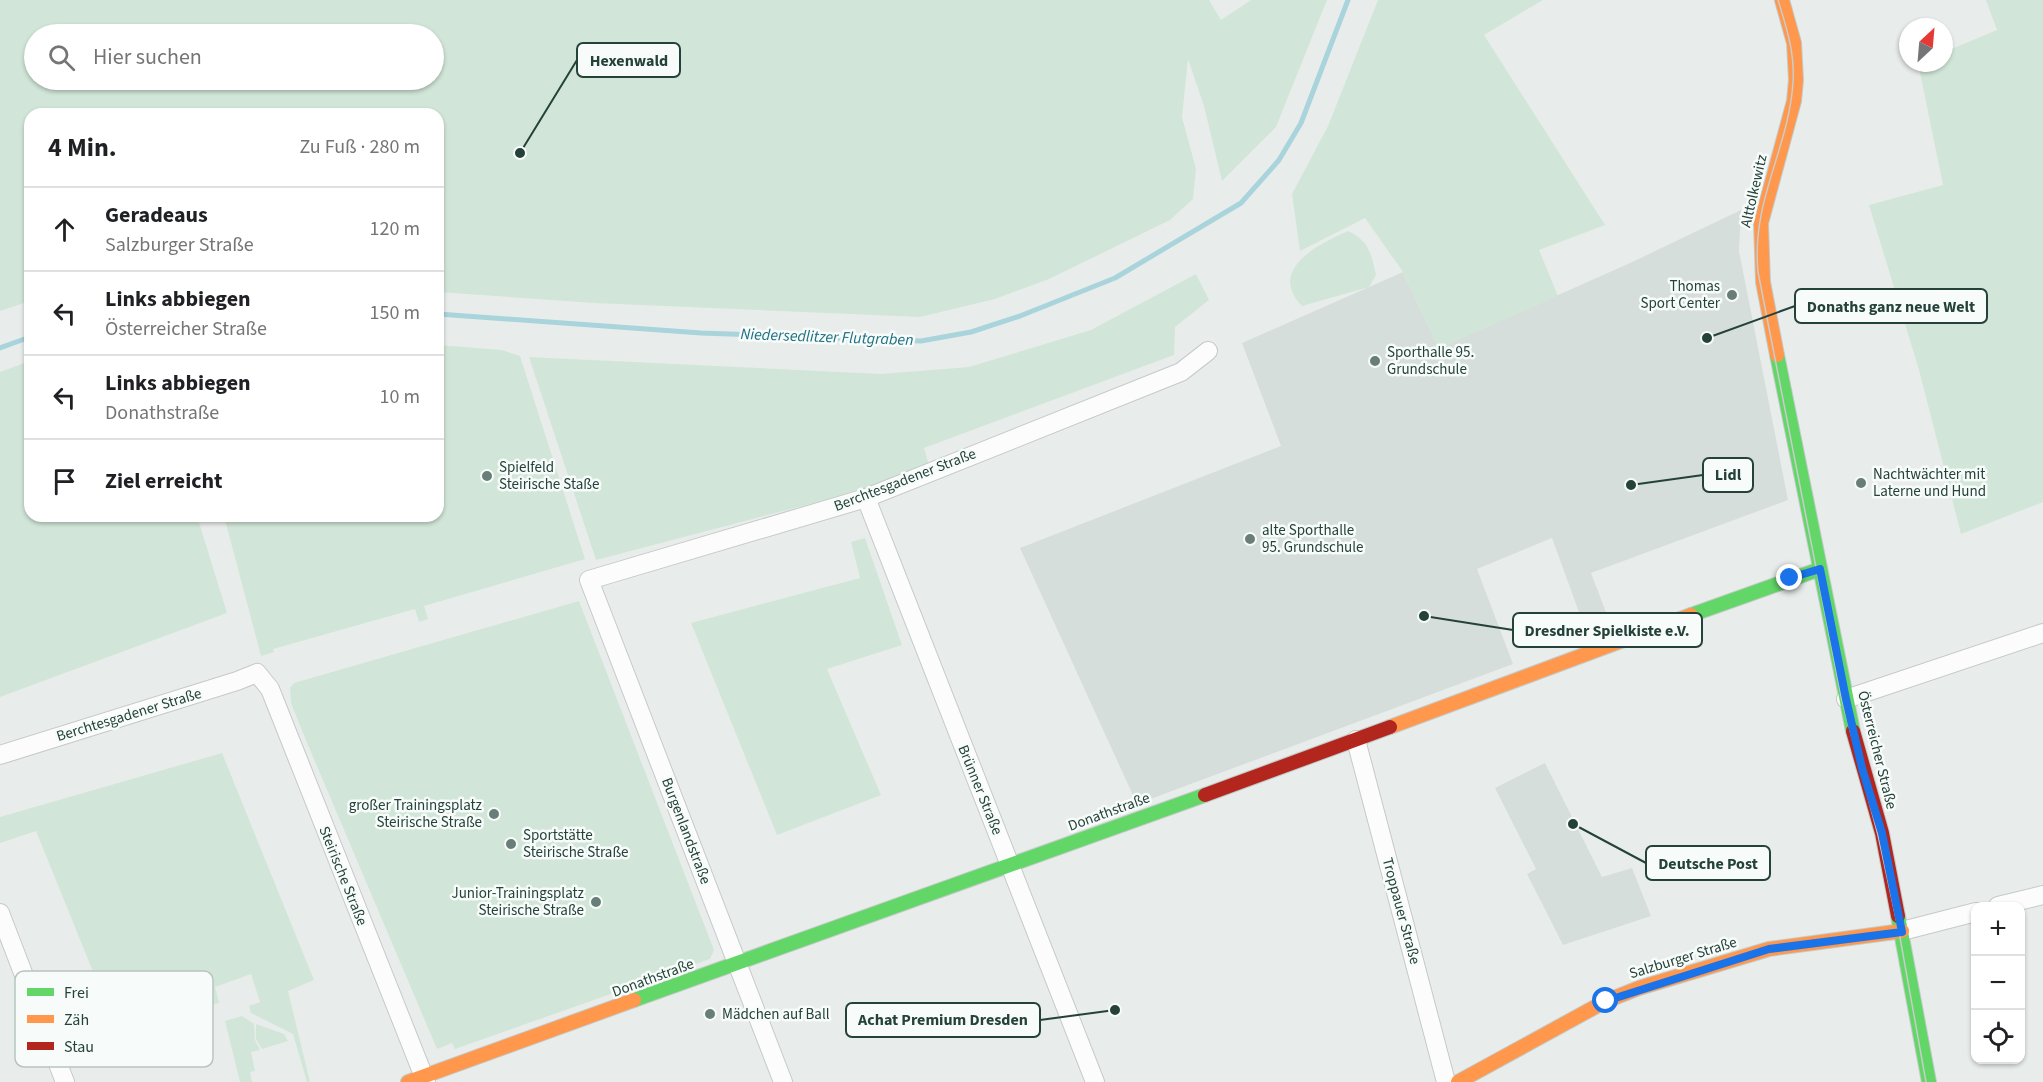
<!DOCTYPE html>
<html lang="de">
<head>
<meta charset="utf-8">
<style>
	body { margin:0; font-family:"Source Sans 3",sans-serif; background:#f6f6f6; color:#202124 }
	.controls { position:absolute; right:18px; bottom:18px; display:grid; overflow:hidden; border-radius:12px; box-shadow:0 2px 4px #0004 }
	.controls button { width:54px; height:54px; display:grid; place-items:center; padding:0; border:0; border-bottom:2px solid #e0e0e0; background:#fff; color:#202124; font:30px sans-serif }
	.compass { position:absolute; left:1899px; top:18px; width:54px; height:54px; border-radius:50%; background:#fff; box-shadow:0 2px 4px #0004; rotate:26deg }
	.stop { position:absolute; width:18px; height:18px; margin:-14px; border:4px solid #1a73e8; border-radius:50%; background:#fff }
	.stop.end { background:#1a73e8; border-color:#fff; box-shadow:0 2px 6px #0008 }
	.list { margin:0; padding:0; list-style:none }
	h2 { display:flex; justify-content:space-between; align-items:center; height:78px; margin:0; padding:0 24px; font-size:26px }
	h2 small { font-size:20px; font-weight:400; color:#757577 }
	.list li { display:grid; grid-template-columns:39px 1fr auto; gap:18px; align-items:center; box-sizing:border-box; height:84px; padding:0 24px; border-top:2px solid #e0e0e0 }
	.list b { display:block; font-size:22px; white-space:nowrap }
	.list p { margin:0; font-size:20px; white-space:nowrap; color:#757577 }
	.list em { font-size:20px; font-style:normal; color:#757577 }
	.icon { flex:none; width:33px; height:33px; fill:none; stroke:currentColor; stroke-width:2; stroke-linecap:round; stroke-linejoin:round }
	.map { position:relative; flex:none; width:2043px; height:1082px; overflow:hidden }
	.search { position:absolute; background:#fff; box-shadow:0 2px 4px #0004; left:24px; top:24px; width:420px; height:66px; display:flex; align-items:center; gap:15px; box-sizing:border-box; padding:0 21px; border-radius:33px; color:#757577; font-size:22px }
	.panel { position:absolute; background:#fff; box-shadow:0 2px 4px #0004; left:24px; top:108px; width:420px; height:414px; border-radius:18px }
	.map>svg:first-child { display:block }
	.built { fill:#d6dedb }
	.green { fill:#d1e6d8; fill-rule:evenodd }
	.lines { fill:none; stroke-linecap:round; stroke-linejoin:round }
	.stream { stroke:#a9d4db; stroke-width:5 }
	.street-casing { stroke:#c5cac8; stroke-width:20 }
	.fast-casing { stroke:#c3cbc8; stroke-width:16 }
	.slow-casing { stroke:#c3cbc8; stroke-width:16 }
	.jam-casing { stroke:#c3cbc8; stroke-width:16 }
	.street { stroke:#fcfcfc; stroke-width:18 }
	.fast { stroke:#63d668; stroke-width:14 }
	.slow { stroke:#ff974d; stroke-width:14 }
	.jam { stroke:#b3261e; stroke-width:14 }
	.tram { stroke:#c9cdcc; stroke-width:1.5 }
	.route { stroke:#1a73e8; stroke-width:8 }
	.poi-dot { fill:#697e78; stroke:#f7fbf9; stroke-width:2 }
	.labels { text-anchor:middle; dominant-baseline:central; stroke-width:5; stroke-linejoin:round; paint-order:stroke }
	.street-label { font-size:15px; fill:#24423a; stroke:#f7fbf9 }
	.poi-label { font-size:15px; fill:#24423a; stroke:#f7fbf9; text-anchor:start }
	.water-label { font-size:16px; font-style:italic; fill:#1c6f80; stroke:#f7fbf9 }
	.key { fill:#f7fbf9; stroke:#b8c4c0; stroke-width:1.5 }
	.key-label { font-size:16px; fill:#24423a }
	.leader { fill:none; stroke:#24423a; stroke-width:2 }
	.callout-dot { fill:#24423a; stroke:#f7fbf9; stroke-width:2 }
	.callout { fill:#f7fbf9; stroke:#24423a; stroke-width:2 }
	.callout-label { font-size:16px; text-anchor:middle; font-weight:bold; fill:#24423a }
</style>
</head>
<body>
<div class="map">
<svg width="2043" height="1082" viewBox="0 0 2043 1082">
	<rect width="100%" height="100%" fill="#e8edeb"/>
	<!-- built -->
	<g class="built">
		<path d="M 1741,210 L 1739,251 L 1788,500 L 1591,573 L 1612,628 L 1588,637 L 1552,538 L 1477,569 L 1513,664 L 1137,804 L 1020,548 L 1281,446 L 1242,343 L 1403,272 L 1439,348 L 1630,263 Z"/>
		<path d="M 1545,763 L 1602,877 L 1632,868 L 1651,916 L 1563,945 L 1527,874 L 1536,869 L 1495,788 Z"/>
	</g>
	<!-- green -->
	<g class="green">
		<path d="M 0,0 L 1209,0 L 1221,20 L 1251,0 L 1327,0 L 1276,127 L 1222,181 L 1204,106 L 1188,59 L 1182,117 L 1196,169 L 1193,199 L 1170,220 L 1049,279 L 995,299 L 920,317 L 594,303 L 438,292 L 438,114 L 30,114 L 30,301 L 0,311 ZM 434,34 L 434,80 L 34,80 L 34,34 Z"/>
		<path d="M 1378,0 L 1543,0 L 1484,35 L 1605,225 L 1539,250 L 1558,296 L 1439,348 L 1403,272 L 1365,218 L 1300,251 L 1292,194 L 1328,126 Z"/>
		<path d="M 1986,0 L 2043,0 L 2043,502 L 1961,534 L 1919,370 L 1869,205 L 1943,185 L 1918,63 L 1944,63 L 1944,52 L 1997,30 Z"/>
		<path d="M 1348,231 C 1369,241 1371,253 1376,275 L 1369,287 L 1302,306 C 1267,270 1318,244 1348,231 Z"/>
		<path d="M 1196,274 L 1209,300 L 1175,327 L 1174,355 L 924,448 L 929,465 L 871,488 L 596,560 L 529,357 L 881,374 L 969,367 L 1091,330 Z"/>
		<path d="M 438,345 L 502,350 L 520,356 L 585,559 L 424,606 L 428,619 L 419,622 L 415,609 L 273,649 L 274,652 L 261,656 L 224,516 L 438,516 Z"/>
		<path d="M 30,361 L 30,516 L 197,516 L 227,613 L 0,697 L 0,372 Z"/>
		<path d="M 865,538 L 902,645 L 827,669 L 881,795 L 777,835 L 691,623 L 860,578 L 851,542 Z"/>
		<path d="M 579,601 L 714,950 L 710,959 L 455,1049 L 452,1043 L 437,1049 L 305,738 L 291,703 L 290,688 L 294,683 Z"/>
		<path d="M 222,753 L 314,980 L 288,991 L 310,1082 L 307,1082 L 293,1034 L 251,1013 L 249,1006 L 260,1002 L 251,974 L 215,987 L 219,1003 L 179,1013 L 158,1048 L 128,1058 L 36,831 L 0,843 L 0,817 Z"/>
		<path d="M 242,1016 L 254,1024 L 255,1040 L 260,1050 L 251,1052 L 255,1071 L 250,1072 L 252,1082 L 240,1082 L 225,1021 Z"/>
		<path d="M 256,1024 L 284,1034 L 288,1041 L 262,1049 L 256,1039 Z"/>
	</g>
	<g class="lines">
		<!-- stream -->
		<g class="stream">
			<path d="M 438,314 L 701,333 L 921,341 L 971,332 L 1020,316 L 1115,278 L 1241,203 L 1279,160 L 1301,123 L 1348,0"/>
			<path d="M 0,348 L 30,337"/>
		</g>
		<defs>
			<g id="street">
				<path d="M 866,498 L 1095,1082"/>
				<path d="M 1846,699 L 2043,633"/>
				<path d="M 1356,740 L 1446,1082"/>
				<path d="M 0,755 L 237,681 L 257,673 L 270,689 L 426,1082"/>
				<path d="M 1998,906 L 2043,895"/>
				<path d="M 0,913 L 65,1082"/>
				<path d="M 1902,931 L 1976,912"/>
				<path d="M 783,1082 L 589,580 L 866,498 L 1181,372 L 1208,351"/>
			</g>
			<g id="fast">
				<path d="M 1777,355 L 1853,731"/>
				<path d="M 1691,615 L 1820,569"/>
				<path d="M 1898,916 L 1929,1082"/>
				<path d="M 634,1000 L 1205,795"/>
			</g>
			<g id="slow">
				<path d="M 1777,355 L 1763,282 L 1761,223 L 1794,101 L 1796,80 L 1794,43 L 1782,0"/>
				<path d="M 1390,727 L 1691,615"/>
				<path d="M 408,1082 L 634,1000"/>
				<path d="M 1458,1082 L 1606,1001 L 1639,988 L 1769,949 L 1902,931"/>
			</g>
			<g id="jam">
				<path d="M 1853,731 L 1882,833 L 1898,916"/>
				<path d="M 1205,795 L 1390,727"/>
			</g>
		</defs>
		<!-- street casing -->
		<use href="#street" class="street-casing"/>
		<!-- fast casing -->
		<use href="#fast" class="fast-casing"/>
		<!-- slow casing -->
		<use href="#slow" class="slow-casing"/>
		<!-- jam casing -->
		<use href="#jam" class="jam-casing"/>
		<!-- street -->
		<use href="#street" class="street"/>
		<!-- fast -->
		<use href="#fast" class="fast"/>
		<!-- slow -->
		<use href="#slow" class="slow"/>
		<!-- jam -->
		<use href="#jam" class="jam"/>
		<!-- tram -->
		<path class="tram" d="M 1778,0 C 1786,26 1795,53 1793,82 C 1789,149 1751,200 1758,272 L 1842,700 L 1878,835 L 1899,932 L 1926,1082"/>
	</g>
	<g class="lines">
		<!-- route -->
		<path class="route" d="M 1606,1001 L 1769,949 L 1902,932 L 1882,833 L 1862,768 L 1846,699 L 1820,569 L 1790,578"/>
	</g>
	<!-- markers -->
	<g class="poi-dot">
		<circle cx="1732" cy="295" r="6"/>
		<circle cx="1375" cy="361" r="6"/>
		<circle cx="487" cy="476" r="6"/>
		<circle cx="1861" cy="483" r="6"/>
		<circle cx="1250" cy="539" r="6"/>
		<circle cx="494" cy="814" r="6"/>
		<circle cx="511" cy="844" r="6"/>
		<circle cx="596" cy="902" r="6"/>
		<circle cx="710" cy="1014" r="6"/>
	</g>
	<g class="labels">
		<!-- street labels -->
		<g class="street-label">
			<text transform="translate(1754 191) rotate(-77)">Alttolkewitz</text>
			<text transform="translate(905 480) rotate(-21)">Berchtesgadener Straße</text>
			<text transform="translate(129 715) rotate(-17)">Berchtesgadener Straße</text>
			<text transform="translate(1877 750) rotate(76)">Österreicher Straße</text>
			<text transform="translate(980 790) rotate(68)">Brünner Straße</text>
			<text transform="translate(1109 812) rotate(-20)">Donathstraße</text>
			<text transform="translate(686 831) rotate(69)">Burgenlandstraße</text>
			<text transform="translate(343 876) rotate(68)">Steirische Straße</text>
			<text transform="translate(1401 911) rotate(75)">Troppauer Straße</text>
			<text transform="translate(1683 958) rotate(-17)">Salzburger Straße</text>
			<text transform="translate(653 978) rotate(-20)">Donathstraße</text>
		</g>
		<!-- poi labels -->
		<g class="poi-label">
			<text x="1720" y="286" text-anchor="end">Thomas<tspan x="1720" dy="17">Sport Center</tspan></text>
			<text x="1387" y="352">Sporthalle 95.<tspan x="1387" dy="17">Grundschule</tspan></text>
			<text x="499" y="467">Spielfeld<tspan x="499" dy="17">Steirische Staße</tspan></text>
			<text x="1873" y="474">Nachtwächter mit<tspan x="1873" dy="17">Laterne und Hund</tspan></text>
			<text x="1262" y="530">alte Sporthalle<tspan x="1262" dy="17">95. Grundschule</tspan></text>
			<text x="482" y="805" text-anchor="end">großer Trainingsplatz<tspan x="482" dy="17">Steirische Straße</tspan></text>
			<text x="523" y="835">Sportstätte<tspan x="523" dy="17">Steirische Straße</tspan></text>
			<text x="584" y="893" text-anchor="end">Junior-Trainingsplatz<tspan x="584" dy="17">Steirische Straße</tspan></text>
			<text x="722" y="1014">Mädchen auf Ball</text>
		</g>
		<!-- water labels -->
		<g class="water-label">
			<text transform="translate(827 337) rotate(2)">Niedersedlitzer Flutgraben</text>
		</g>
	</g>
	<!-- legend -->
	<rect x="15" y="971" width="198" height="96" rx="9" class="key"/>
	<rect x="27" y="988" width="27" height="8" fill="#63d668"/>
	<rect x="27" y="1015" width="27" height="8" fill="#ff974d"/>
	<rect x="27" y="1042" width="27" height="8" fill="#b3261e"/>
	<g class="key-label">
		<text x="64" y="998">Frei</text>
		<text x="64" y="1025">Zäh</text>
		<text x="64" y="1052">Stau</text>
	</g>
	<!-- callouts -->
	<path class="leader" d="M520 153L577 60M1707 338L1795 306M1631 485L1703 475M1424 616L1513 630M1573 824L1646 863M1115 1010L1040 1020"/>
	<g class="callout-dot">
		<circle cx="520" cy="153" r="6"/>
		<circle cx="1707" cy="338" r="6"/>
		<circle cx="1631" cy="485" r="6"/>
		<circle cx="1424" cy="616" r="6"/>
		<circle cx="1573" cy="824" r="6"/>
		<circle cx="1115" cy="1010" r="6"/>
	</g>
	<g class="callout">
		<rect x="577" y="43" width="103" height="34" rx="6"/>
		<rect x="1795" y="289" width="192" height="34" rx="6"/>
		<rect x="1703" y="458" width="50" height="34" rx="6"/>
		<rect x="1513" y="613" width="189" height="34" rx="6"/>
		<rect x="1646" y="846" width="124" height="34" rx="6"/>
		<rect x="846" y="1003" width="194" height="34" rx="6"/>
	</g>
	<g class="callout-label">
		<text x="629" y="66">Hexenwald</text>
		<text x="1891" y="312">Donaths ganz neue Welt</text>
		<text x="1728" y="480">Lidl</text>
		<text x="1607" y="636">Dresdner Spielkiste e.V.</text>
		<text x="1708" y="869">Deutsche Post</text>
		<text x="943" y="1025">Achat Premium Dresden</text>
	</g>
</svg>
<div class="controls">
<button>+</button>
<button>−</button>
<button><svg class="icon" aria-label="locate" viewBox="0 0 24 24"><circle cx="12" cy="12" r="6"/><path d="M12 2v4M12 18v4M2 12h4M18 12h4"/></svg></button>
</div>
<svg class="compass" viewBox="-18 -18 36 36"><path d="M0-13l5 13h-10z" fill="#e53935"/><path d="M0 13l5-13h-10z" fill="#757577"/></svg>
<div class="stop" style="left:1606px;top:1001px"></div>
<div class="stop end" style="left:1790px;top:578px"></div>
<div class="search"><svg class="icon" aria-label="search" viewBox="0 0 24 24"><circle cx="10" cy="10" r="6"/><path d="M15 15l6 6"/></svg>Hier suchen</div>
<section class="panel">
<h2>4 Min.<small>Zu Fuß · 280 m</small></h2>
<ul class="list">
<li><svg class="icon" aria-label="ahead" viewBox="0 0 24 24"><path d="M12 20V5M6 11l6-6 6 6"/></svg><div><b>Geradeaus</b><p>Salzburger Straße</p></div><em>120 m</em></li>
<li><svg class="icon" aria-label="left" viewBox="0 0 24 24"><path d="M17 20v-9H6M10 6l-5 5 5 5"/></svg><div><b>Links abbiegen</b><p>Österreicher Straße</p></div><em>150 m</em></li>
<li><svg class="icon" aria-label="left" viewBox="0 0 24 24"><path d="M17 20v-9H6M10 6l-5 5 5 5"/></svg><div><b>Links abbiegen</b><p>Donathstraße</p></div><em>10 m</em></li>
<li><svg class="icon" aria-label="arrive" viewBox="0 0 24 24"><path d="M6 21V4h12l-3 4 3 4H6"/></svg><div><b>Ziel erreicht</b></div></li>
</ul>
</section>
</div>
</body>
</html>
